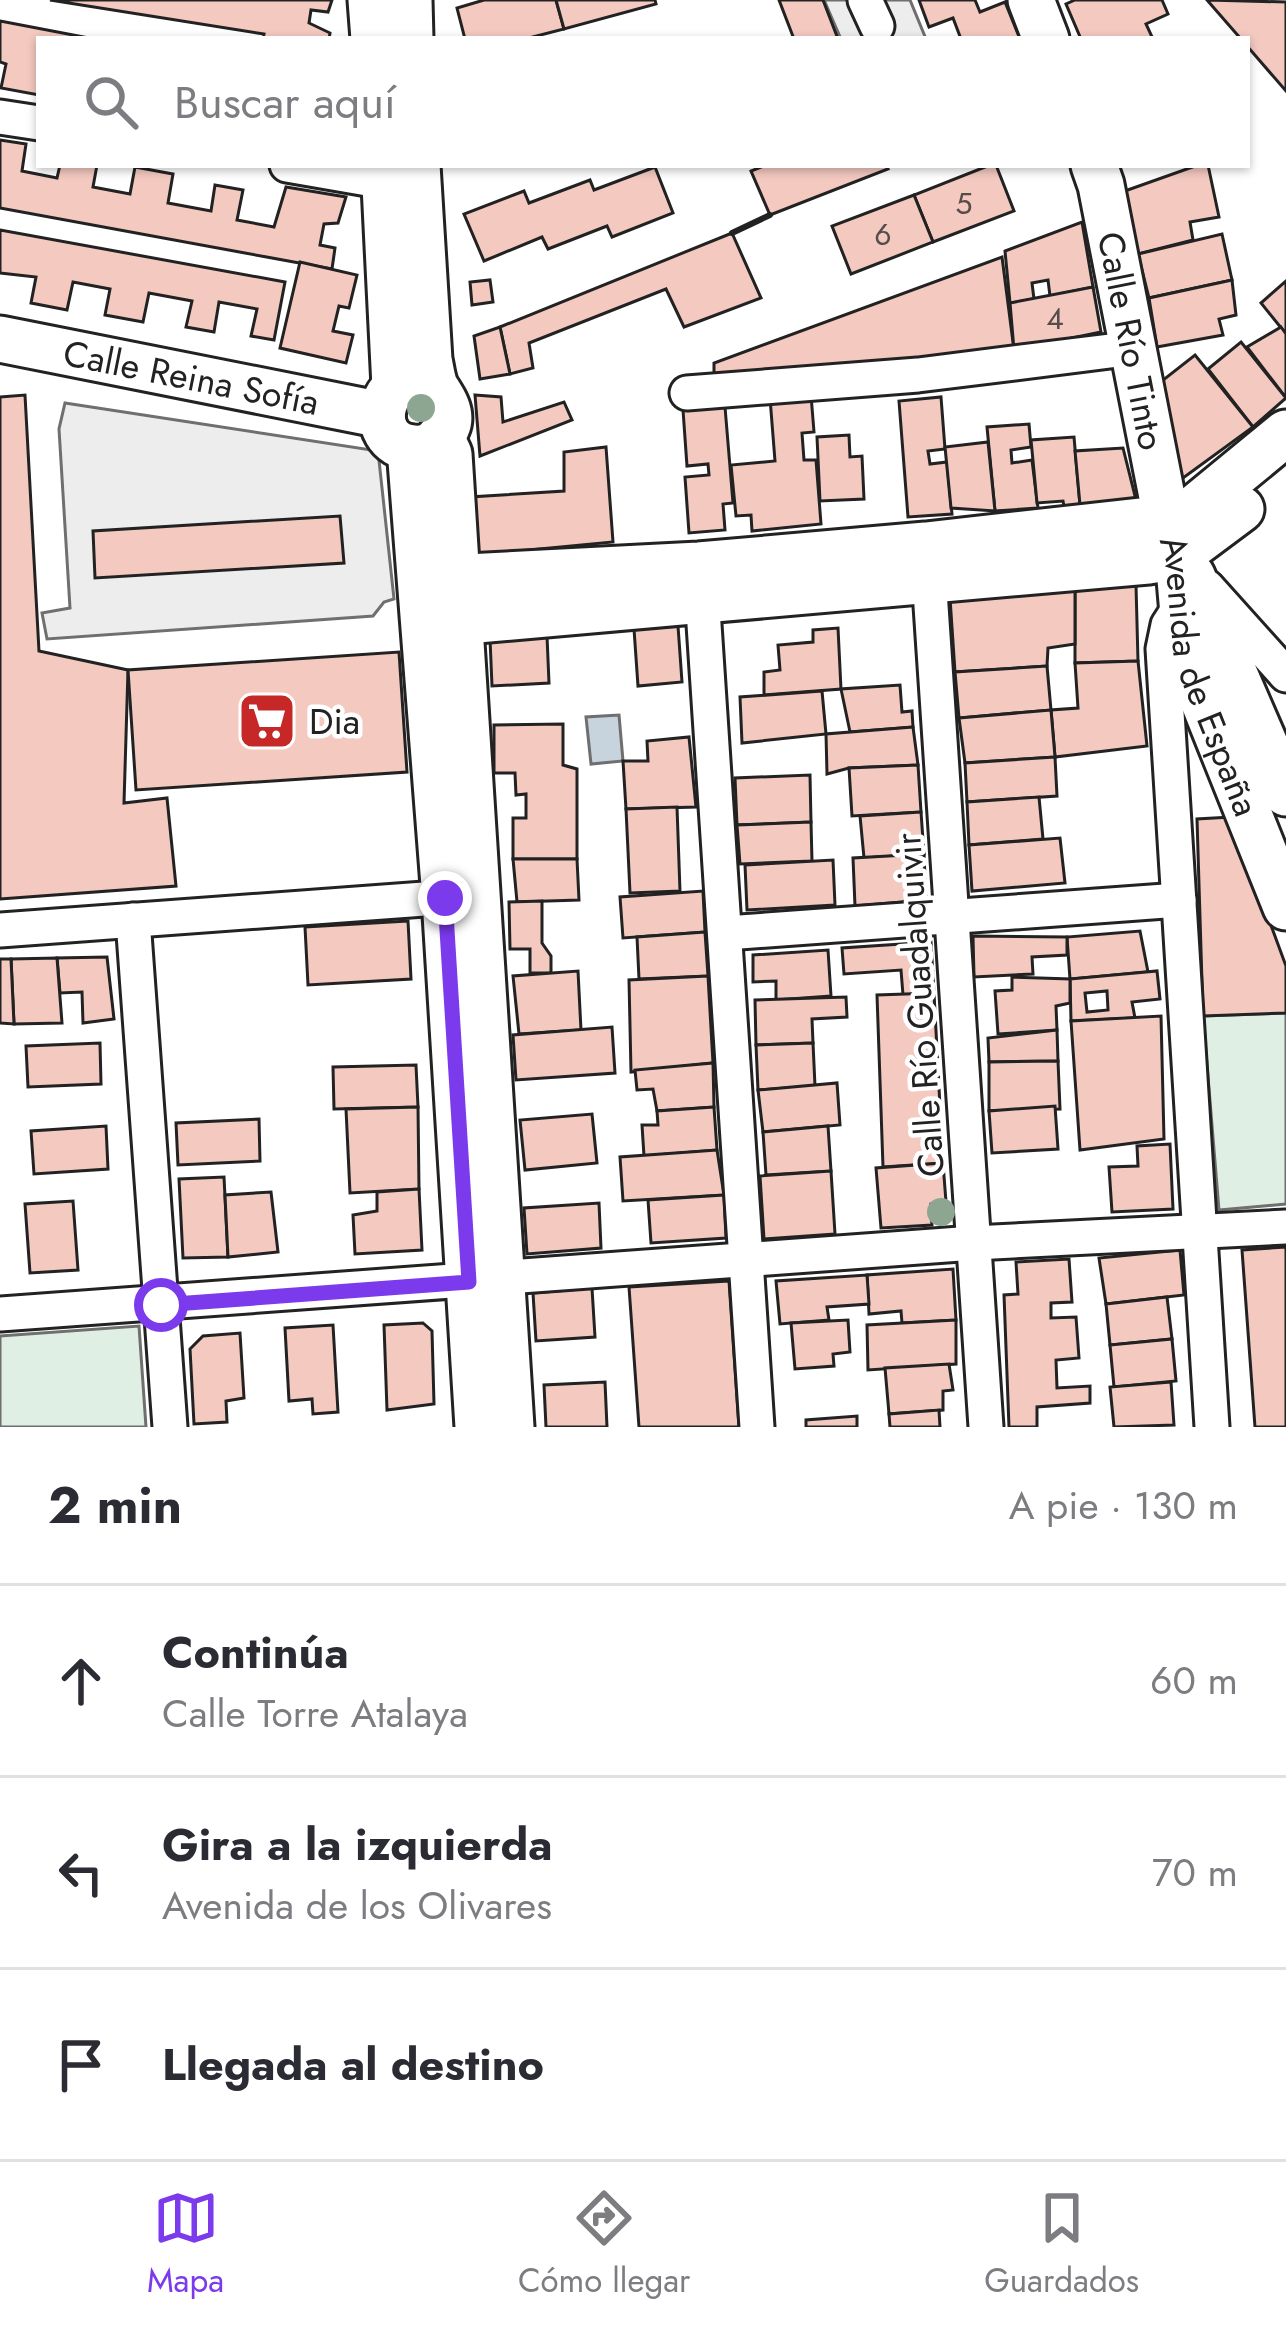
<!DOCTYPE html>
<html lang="es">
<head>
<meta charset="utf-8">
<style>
	body { margin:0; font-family:Jost,sans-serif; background:#f2f2f3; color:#2b2b33 }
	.stop { position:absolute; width:36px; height:36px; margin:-27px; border:9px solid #7c3aed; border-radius:50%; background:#fff }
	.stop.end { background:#7c3aed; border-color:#fff; box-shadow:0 3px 12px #0008 }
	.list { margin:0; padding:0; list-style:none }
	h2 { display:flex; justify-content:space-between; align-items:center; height:156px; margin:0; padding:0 48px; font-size:51px }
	h2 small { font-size:39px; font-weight:400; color:#7c7c81 }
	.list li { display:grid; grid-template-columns:78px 1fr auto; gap:36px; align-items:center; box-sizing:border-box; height:192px; padding:0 48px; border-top:3px solid #e1e1e2 }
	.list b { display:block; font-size:45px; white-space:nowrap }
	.list p { margin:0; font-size:39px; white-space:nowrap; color:#7c7c81 }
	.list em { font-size:39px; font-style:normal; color:#7c7c81 }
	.icon { flex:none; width:66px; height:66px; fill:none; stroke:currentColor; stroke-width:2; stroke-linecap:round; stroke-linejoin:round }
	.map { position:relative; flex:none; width:1286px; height:1427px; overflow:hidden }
	.search { position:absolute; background:#fff; box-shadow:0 3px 9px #0004; left:36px; right:36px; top:36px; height:132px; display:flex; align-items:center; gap:30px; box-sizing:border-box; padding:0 42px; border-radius:0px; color:#7c7c81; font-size:45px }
	.sheet { height:732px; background:#fff }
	nav { display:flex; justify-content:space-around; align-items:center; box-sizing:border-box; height:168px; border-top:3px solid #e1e1e2; background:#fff; font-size:33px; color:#7c7c81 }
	nav a { display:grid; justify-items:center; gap:6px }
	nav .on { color:#7c3aed }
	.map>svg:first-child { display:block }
	.green { fill:#e0efe3; stroke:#6f6f6f; stroke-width:3 }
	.parking { fill:#ededed; stroke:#6f6f6f; stroke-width:3 }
	.water { fill:#c7d3dd; stroke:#6f6f6f; stroke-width:3 }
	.building { fill:#f3c9c0; stroke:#222; stroke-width:3; fill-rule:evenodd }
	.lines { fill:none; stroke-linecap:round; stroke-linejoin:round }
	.street-casing { stroke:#222; stroke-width:39 }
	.secondary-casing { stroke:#222; stroke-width:51 }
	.street { stroke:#fff; stroke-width:33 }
	.secondary { stroke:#fff; stroke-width:45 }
	.wall { stroke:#222; stroke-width:6 }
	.tree { fill:#8da692 }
	.route { stroke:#7c3aed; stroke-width:15 }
	.labels { text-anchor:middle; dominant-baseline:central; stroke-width:9; stroke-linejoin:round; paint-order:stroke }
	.number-label { font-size:30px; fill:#564c4a }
	.street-label { font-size:36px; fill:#222; stroke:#fff }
	.poi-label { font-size:36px; fill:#222; stroke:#fff; text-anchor:start }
</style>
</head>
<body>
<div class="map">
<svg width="1286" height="1427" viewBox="0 0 1286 1427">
	<rect width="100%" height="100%" fill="#fff"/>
	<!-- green -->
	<g class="green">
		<path d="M 1286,1013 L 1286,1204 L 1219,1210 L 1203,1016 Z"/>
		<path d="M 139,1326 L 146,1427 L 0,1427 L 0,1336 Z"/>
	</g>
	<!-- parking -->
	<g class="parking">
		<path d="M 824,0 L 910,0 L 926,39 L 841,39 Z"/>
		<path d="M 65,403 L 378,451 L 394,599 L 384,602 L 373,616 L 47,639 L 42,613 L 70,608 L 59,429 Z"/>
	</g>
	<!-- water -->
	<path class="water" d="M 619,715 L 623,761 L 591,764 L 586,717 Z"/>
	<!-- building -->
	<g class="building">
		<path d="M 50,0 L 332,0 L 328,12 L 311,10 L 309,23 L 330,33 L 329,39 L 263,39 L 264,34 Z"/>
		<path d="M 484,0 L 556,0 L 564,29 L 525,39 L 465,39 L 457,8 Z"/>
		<path d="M 556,0 L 655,0 L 656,4 L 564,29 Z"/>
		<path d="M 779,0 L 823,0 L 838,39 L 794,39 Z"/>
		<path d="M 919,0 L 975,0 L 980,12 L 1005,2 L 1020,39 L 961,39 L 953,18 L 929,27 Z"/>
		<path d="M 1075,0 L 1162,0 L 1168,14 L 1146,24 L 1153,39 L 1081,39 L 1066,4 Z"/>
		<path d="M 1207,0 L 1286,2 L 1286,91 L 1247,46 L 1247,39 L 1241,39 Z"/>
		<path d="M 0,21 L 94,39 L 39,39 L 39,95 L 1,88 L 6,64 L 0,62 Z"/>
		<path d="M 0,140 L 26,144 L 22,171 L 57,178 L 60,165 L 97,165 L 93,187 L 130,194 L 135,167 L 173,174 L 168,203 L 211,211 L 215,185 L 243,190 L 237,220 L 274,227 L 286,187 L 346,197 L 338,223 L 324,224 L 320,245 L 335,248 L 332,269 L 0,208 Z"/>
		<path d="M 766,165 L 886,165 L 888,169 L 770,215 L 751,171 Z"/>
		<path d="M 990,165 L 996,165 L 1014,211 L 933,242 L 914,195 Z"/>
		<path d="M 1198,165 L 1208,165 L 1219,217 L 1190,222 L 1193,240 L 1138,254 L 1122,192 Z"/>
		<path d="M 655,167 L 673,213 L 612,237 L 607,226 L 548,249 L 542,237 L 484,261 L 464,214 L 524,191 L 529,203 L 590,180 L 594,190 Z"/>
		<path d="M 914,195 L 933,242 L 851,274 L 832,226 Z"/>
		<path d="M 1082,222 L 1093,287 L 1050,296 L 1048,280 L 1032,283 L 1034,299 L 1010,303 L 1005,251 Z"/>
		<path d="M 0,230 L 285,282 L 274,340 L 251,336 L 257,309 L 219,302 L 214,332 L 186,327 L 192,301 L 149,293 L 143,322 L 105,315 L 110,289 L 73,282 L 67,310 L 31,303 L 36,277 L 0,273 Z"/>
		<path d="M 732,233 L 761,298 L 684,327 L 666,289 L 529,343 L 533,368 L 510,374 L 500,327 Z"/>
		<path d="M 1222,234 L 1232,280 L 1149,298 L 1138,254 Z"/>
		<path d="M 1002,257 L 1014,350 L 714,374 L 714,363 Z"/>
		<path d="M 300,262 L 357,275 L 349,308 L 339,306 L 333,331 L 353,335 L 346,363 L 280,348 Z"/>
		<path d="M 490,280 L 493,302 L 472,305 L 470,282 Z"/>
		<path d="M 1232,280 L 1236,315 L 1219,319 L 1223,335 L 1157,347 L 1149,298 Z"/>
		<path d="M 1286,281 L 1286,334 L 1261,303 Z"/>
		<path d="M 1093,287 L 1101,332 L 1014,350 L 1010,303 Z"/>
		<path d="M 500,327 L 510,374 L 480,379 L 474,336 Z"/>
		<path d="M 1281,327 L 1286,334 L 1286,398 L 1247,347 Z"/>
		<path d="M 1241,342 L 1286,398 L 1253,427 L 1208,369 Z"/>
		<path d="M 1195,355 L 1253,427 L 1183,478 L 1175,473 L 1158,384 Z"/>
		<path d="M 25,395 L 39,651 L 128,670 L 124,803 L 167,798 L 176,886 L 0,899 L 0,397 Z"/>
		<path d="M 475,395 L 501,397 L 503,422 L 564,402 L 572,420 L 480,456 Z"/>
		<path d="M 811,395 L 814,432 L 802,433 L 804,460 L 816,460 L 821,524 L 752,531 L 751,515 L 736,516 L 731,465 L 775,461 L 770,398 Z"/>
		<path d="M 941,397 L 945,449 L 928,451 L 930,464 L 947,462 L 952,514 L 908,517 L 899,401 Z"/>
		<path d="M 725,407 L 733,503 L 723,504 L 725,530 L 689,533 L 685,477 L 709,475 L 708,464 L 687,466 L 683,410 Z"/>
		<path d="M 1029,424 L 1031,447 L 1011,450 L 1012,463 L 1032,460 L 1038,508 L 995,511 L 987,427 Z"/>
		<path d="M 849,435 L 850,457 L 862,456 L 864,499 L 820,501 L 817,437 Z"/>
		<path d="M 1074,437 L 1080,505 L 1064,506 L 1063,501 L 1037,503 L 1031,440 Z"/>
		<path d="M 988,442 L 995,511 L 951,508 L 945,447 Z"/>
		<path d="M 606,447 L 613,542 L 476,555 L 470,497 L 564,491 L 564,452 Z"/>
		<path d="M 1123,448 L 1136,500 L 1080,505 L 1075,451 Z"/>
		<path d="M 340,516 L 344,563 L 95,578 L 93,531 Z"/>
		<path d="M 1136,585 L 1138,661 L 1075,663 L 1075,591 Z"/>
		<path d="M 1075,591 L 1075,644 L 1048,648 L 1047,666 L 955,672 L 950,598 Z"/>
		<path d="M 678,626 L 682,682 L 638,686 L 634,629 Z"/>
		<path d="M 838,628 L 841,689 L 764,695 L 764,672 L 780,670 L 778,645 L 813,642 L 813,630 Z"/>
		<path d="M 547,636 L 549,683 L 492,686 L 490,639 Z"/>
		<path d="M 399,652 L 407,772 L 136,790 L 128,670 Z"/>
		<path d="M 1138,661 L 1147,746 L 1055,757 L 1051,710 L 1078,708 L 1075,663 Z"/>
		<path d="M 1047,666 L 1051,710 L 959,718 L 955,672 Z"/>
		<path d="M 900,685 L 902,712 L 912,711 L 913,727 L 850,732 L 841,689 Z"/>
		<path d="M 822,691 L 826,734 L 742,743 L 740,697 Z"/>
		<path d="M 1051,710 L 1055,757 L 965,763 L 959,718 Z"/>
		<path d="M 563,724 L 563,765 L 577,769 L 577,859 L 513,859 L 513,818 L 526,818 L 526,794 L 516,795 L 515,773 L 494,773 L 494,725 Z"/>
		<path d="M 913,727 L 918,765 L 849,768 L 827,774 L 826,734 Z"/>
		<path d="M 689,737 L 696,807 L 626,809 L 623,761 L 648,761 L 647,741 Z"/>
		<path d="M 1055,757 L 1057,796 L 967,802 L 965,763 Z"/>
		<path d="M 918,765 L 921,812 L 852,816 L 849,768 Z"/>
		<path d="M 810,775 L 811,822 L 737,825 L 735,778 Z"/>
		<path d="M 1039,797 L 1043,839 L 969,845 L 967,802 Z"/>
		<path d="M 677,807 L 680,891 L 630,893 L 626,809 Z"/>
		<path d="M 921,812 L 924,854 L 864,858 L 860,816 Z"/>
		<path d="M 1231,817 L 1286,966 L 1286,1013 L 1203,1016 L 1197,819 Z"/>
		<path d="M 811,822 L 812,861 L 740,864 L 737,825 Z"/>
		<path d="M 1060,838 L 1065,883 L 972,891 L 969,845 Z"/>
		<path d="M 924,854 L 926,900 L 855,906 L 853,858 Z"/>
		<path d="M 513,859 L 577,859 L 579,900 L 517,902 Z"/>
		<path d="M 833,860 L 835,905 L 747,910 L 745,865 Z"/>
		<path d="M 703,891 L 705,932 L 623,938 L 620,897 Z"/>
		<path d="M 542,901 L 542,943 L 551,956 L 551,973 L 530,973 L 530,949 L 510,949 L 509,902 Z"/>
		<path d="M 408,921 L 411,979 L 308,985 L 305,927 Z"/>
		<path d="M 1140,931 L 1148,972 L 1070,979 L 1067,937 Z"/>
		<path d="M 705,932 L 708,976 L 639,979 L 637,937 Z"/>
		<path d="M 973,936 L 1067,937 L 1067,955 L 1032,957 L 1033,974 L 974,977 Z"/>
		<path d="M 931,942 L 934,993 L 903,995 L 901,970 L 844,974 L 842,948 Z"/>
		<path d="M 828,950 L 831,996 L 776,1000 L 776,981 L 753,982 L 753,955 Z"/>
		<path d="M 107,957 L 114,1019 L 83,1023 L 82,992 L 60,993 L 57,958 Z"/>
		<path d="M 57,958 L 62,1023 L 14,1024 L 11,959 Z"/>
		<path d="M 0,959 L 11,959 L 14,1024 L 0,1023 Z"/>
		<path d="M 578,971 L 581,1030 L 519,1034 L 513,976 Z"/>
		<path d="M 1157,971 L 1160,999 L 1132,1002 L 1135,1018 L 1071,1021 L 1070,979 ZM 1107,991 L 1108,1010 L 1087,1012 L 1085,993 Z"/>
		<path d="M 708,976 L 713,1063 L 631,1072 L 629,980 Z"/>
		<path d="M 1012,977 L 1070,979 L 1070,1003 L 1056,1006 L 1057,1030 L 998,1034 L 995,991 L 1012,990 Z"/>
		<path d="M 934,993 L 943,1163 L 883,1167 L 877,995 Z"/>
		<path d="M 846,997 L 847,1017 L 812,1019 L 813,1043 L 756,1045 L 755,1000 Z"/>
		<path d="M 1161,1016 L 1164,1139 L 1080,1150 L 1071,1021 Z"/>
		<path d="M 612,1027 L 615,1073 L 516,1080 L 513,1035 Z"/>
		<path d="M 1057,1030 L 1058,1061 L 989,1062 L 988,1038 Z"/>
		<path d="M 100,1043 L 101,1084 L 28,1087 L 26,1046 Z"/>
		<path d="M 813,1043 L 815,1086 L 758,1090 L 756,1045 Z"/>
		<path d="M 1058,1061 L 1060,1109 L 989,1111 L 989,1062 Z"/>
		<path d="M 713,1063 L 714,1107 L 657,1111 L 653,1089 L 637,1090 L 635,1070 Z"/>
		<path d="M 416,1065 L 418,1107 L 334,1109 L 333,1067 Z"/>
		<path d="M 837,1083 L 840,1125 L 763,1132 L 758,1090 Z"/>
		<path d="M 1055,1106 L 1058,1149 L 992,1153 L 989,1111 Z"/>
		<path d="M 418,1107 L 419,1189 L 350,1193 L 346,1109 Z"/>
		<path d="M 714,1107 L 717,1150 L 644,1156 L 642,1125 L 658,1125 L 657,1111 Z"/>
		<path d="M 592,1114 L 597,1163 L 525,1170 L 520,1120 Z"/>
		<path d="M 259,1119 L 260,1161 L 178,1165 L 176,1123 Z"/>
		<path d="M 106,1126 L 108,1169 L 34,1174 L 31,1131 Z"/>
		<path d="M 828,1126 L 831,1171 L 766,1175 L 763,1132 Z"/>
		<path d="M 1170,1144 L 1173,1209 L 1112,1212 L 1109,1167 L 1138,1166 L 1137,1146 Z"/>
		<path d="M 717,1150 L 724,1195 L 623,1201 L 620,1157 Z"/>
		<path d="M 943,1163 L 946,1202 L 931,1204 L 932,1225 L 881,1228 L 876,1168 Z"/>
		<path d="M 831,1171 L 835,1234 L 764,1239 L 760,1176 Z"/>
		<path d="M 224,1177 L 228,1257 L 183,1258 L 179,1179 Z"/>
		<path d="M 419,1189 L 422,1250 L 355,1254 L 353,1215 L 377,1211 L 377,1192 Z"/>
		<path d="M 271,1192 L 278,1252 L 228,1257 L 225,1195 Z"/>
		<path d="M 724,1195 L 726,1238 L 651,1243 L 648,1200 Z"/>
		<path d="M 73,1201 L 78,1270 L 30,1273 L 25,1204 Z"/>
		<path d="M 599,1203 L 601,1248 L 527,1254 L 524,1208 Z"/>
		<path d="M 1286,1247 L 1286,1427 L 1255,1427 L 1242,1250 Z"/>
		<path d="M 1180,1250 L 1184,1295 L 1106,1304 L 1099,1258 Z"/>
		<path d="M 1069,1259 L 1072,1302 L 1051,1303 L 1051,1318 L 1076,1317 L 1079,1358 L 1056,1360 L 1057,1388 L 1090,1386 L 1090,1403 L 1037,1407 L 1037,1427 L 1009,1427 L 1004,1295 L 1018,1294 L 1016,1262 Z"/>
		<path d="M 953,1269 L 956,1320 L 902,1323 L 901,1311 L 869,1314 L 867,1275 Z"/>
		<path d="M 867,1275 L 869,1304 L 827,1307 L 829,1320 L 780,1324 L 776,1281 Z"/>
		<path d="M 729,1281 L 739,1427 L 639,1427 L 629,1287 Z"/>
		<path d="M 592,1288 L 595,1337 L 536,1341 L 533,1293 Z"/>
		<path d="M 1167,1297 L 1172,1339 L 1110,1345 L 1106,1304 Z"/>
		<path d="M 848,1320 L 850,1352 L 833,1354 L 834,1366 L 795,1369 L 791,1323 Z"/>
		<path d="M 956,1320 L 956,1364 L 868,1370 L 867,1325 Z"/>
		<path d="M 423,1323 L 432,1331 L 434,1404 L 387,1410 L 384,1325 Z"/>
		<path d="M 333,1325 L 338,1412 L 313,1414 L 312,1399 L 289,1401 L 285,1328 Z"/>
		<path d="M 240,1333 L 244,1398 L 226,1401 L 227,1422 L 194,1424 L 190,1349 L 203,1336 Z"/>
		<path d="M 1172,1339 L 1176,1381 L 1114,1387 L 1110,1345 Z"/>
		<path d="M 949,1364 L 953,1390 L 943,1391 L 943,1410 L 889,1414 L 885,1368 Z"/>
		<path d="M 605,1382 L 607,1427 L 546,1427 L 544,1385 Z"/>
		<path d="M 1171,1382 L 1174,1425 L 1114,1427 L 1110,1387 Z"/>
		<path d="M 939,1410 L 940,1427 L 890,1427 L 889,1414 Z"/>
		<path d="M 857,1416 L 857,1427 L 806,1427 L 806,1420 Z"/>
	</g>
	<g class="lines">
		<defs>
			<g id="street">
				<path d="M 865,0 L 877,26"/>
				<path d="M 0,117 L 39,123"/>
				<path d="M 287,165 L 385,182"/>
				<path d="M 687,393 L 918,375 L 1134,348"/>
				<path d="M 928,561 L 986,1427"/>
				<path d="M 701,579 L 757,1427"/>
				<path d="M 1207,587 L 1286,675"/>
				<path d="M 1179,608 L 1168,625 L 1163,649 L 1212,1427"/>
				<path d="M 133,920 L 170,1427"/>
				<path d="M 0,930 L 465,896"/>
				<path d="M 726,933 L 1179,900"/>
				<path d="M 0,1314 L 974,1243 L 1286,1227"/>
			</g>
			<g id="secondary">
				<path d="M 371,0 L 374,39"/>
				<path d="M 409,0 L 410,39"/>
				<path d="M 1031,0 L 1046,39"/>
				<path d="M 384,165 L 395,387"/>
				<path d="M 417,165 L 429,360 C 431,368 432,380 436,388 C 447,405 457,420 439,438 C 433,446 423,449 413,448 C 361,444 380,359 435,387"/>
				<path id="s1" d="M 1094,165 L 1101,185 L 1166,517 L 1178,556 L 1187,660 L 1286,907"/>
				<path id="s2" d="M 0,339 L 382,415"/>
				<path d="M 441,437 L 449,454 L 511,1427"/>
				<path d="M 410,448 L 445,898 L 478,1427"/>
				<path d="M 1192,576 L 1286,793"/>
				<path d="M 428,579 L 699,565 L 926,545 L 1185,516 L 1286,433"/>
				<path d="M 432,624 L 1148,561 L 1178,556 L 1241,509"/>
			</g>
		</defs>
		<!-- street casing -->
		<use href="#street" class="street-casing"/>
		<!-- secondary casing -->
		<use href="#secondary" class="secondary-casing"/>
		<!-- street -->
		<use href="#street" class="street"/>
		<!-- secondary -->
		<use href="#secondary" class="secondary"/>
		<!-- wall -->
		<path class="wall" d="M 732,233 L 770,215"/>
	</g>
	<!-- trees -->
	<g class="tree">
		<circle cx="421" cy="408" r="14"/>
		<circle cx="941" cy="1212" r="14"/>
	</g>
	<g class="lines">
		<!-- route -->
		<path class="route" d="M 161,1305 L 469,1282 L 445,898"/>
	</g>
	<!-- icons -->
	<defs>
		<symbol id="supermarket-square" viewBox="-11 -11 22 22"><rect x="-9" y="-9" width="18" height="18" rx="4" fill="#c62828" stroke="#fff"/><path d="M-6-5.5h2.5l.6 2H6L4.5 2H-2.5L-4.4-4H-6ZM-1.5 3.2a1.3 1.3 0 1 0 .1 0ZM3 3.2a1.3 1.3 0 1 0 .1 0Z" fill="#fff"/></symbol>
	</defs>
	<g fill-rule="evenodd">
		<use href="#supermarket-square" x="234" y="688" width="66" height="66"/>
	</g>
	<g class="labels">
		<!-- number labels -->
		<g class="number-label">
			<text x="964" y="203">5</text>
			<text x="883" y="234">6</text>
			<text x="1055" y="318">4</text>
		</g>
		<!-- street labels -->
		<g class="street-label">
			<text stroke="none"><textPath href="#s1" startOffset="180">Calle Río Tinto</textPath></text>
			<text stroke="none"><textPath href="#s2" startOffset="195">Calle Reina Sofía</textPath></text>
			<text stroke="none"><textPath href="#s1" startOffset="525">Avenida de España</textPath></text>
			<text transform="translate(919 1005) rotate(-94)">Calle Río Guadalquivir</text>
		</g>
		<!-- poi labels -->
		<g class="poi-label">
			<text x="309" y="721">Dia</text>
		</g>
	</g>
</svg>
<div class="stop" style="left:161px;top:1305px"></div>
<div class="stop end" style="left:445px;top:898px"></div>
<div class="search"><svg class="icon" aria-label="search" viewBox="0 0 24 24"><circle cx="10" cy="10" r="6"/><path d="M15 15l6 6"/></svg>Buscar aquí</div>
</div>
<section class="sheet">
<h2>2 min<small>A pie · 130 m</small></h2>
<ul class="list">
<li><svg class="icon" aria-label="ahead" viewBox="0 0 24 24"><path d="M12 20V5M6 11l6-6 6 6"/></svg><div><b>Continúa</b><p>Calle Torre Atalaya</p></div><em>60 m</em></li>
<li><svg class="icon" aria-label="left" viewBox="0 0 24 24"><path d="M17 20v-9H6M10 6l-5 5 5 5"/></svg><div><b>Gira a la izquierda</b><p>Avenida de los Olivares</p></div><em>70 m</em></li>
<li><svg class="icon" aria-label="arrive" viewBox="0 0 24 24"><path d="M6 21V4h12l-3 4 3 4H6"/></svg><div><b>Llegada al destino</b></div></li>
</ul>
</section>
<nav>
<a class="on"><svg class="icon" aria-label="map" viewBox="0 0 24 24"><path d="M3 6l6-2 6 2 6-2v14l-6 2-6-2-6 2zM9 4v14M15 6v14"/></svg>Mapa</a>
<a><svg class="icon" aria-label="directions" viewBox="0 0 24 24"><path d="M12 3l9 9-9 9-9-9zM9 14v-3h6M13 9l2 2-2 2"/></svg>Cómo llegar</a>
<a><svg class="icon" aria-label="saved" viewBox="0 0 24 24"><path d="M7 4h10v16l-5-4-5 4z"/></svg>Guardados</a>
</nav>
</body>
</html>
